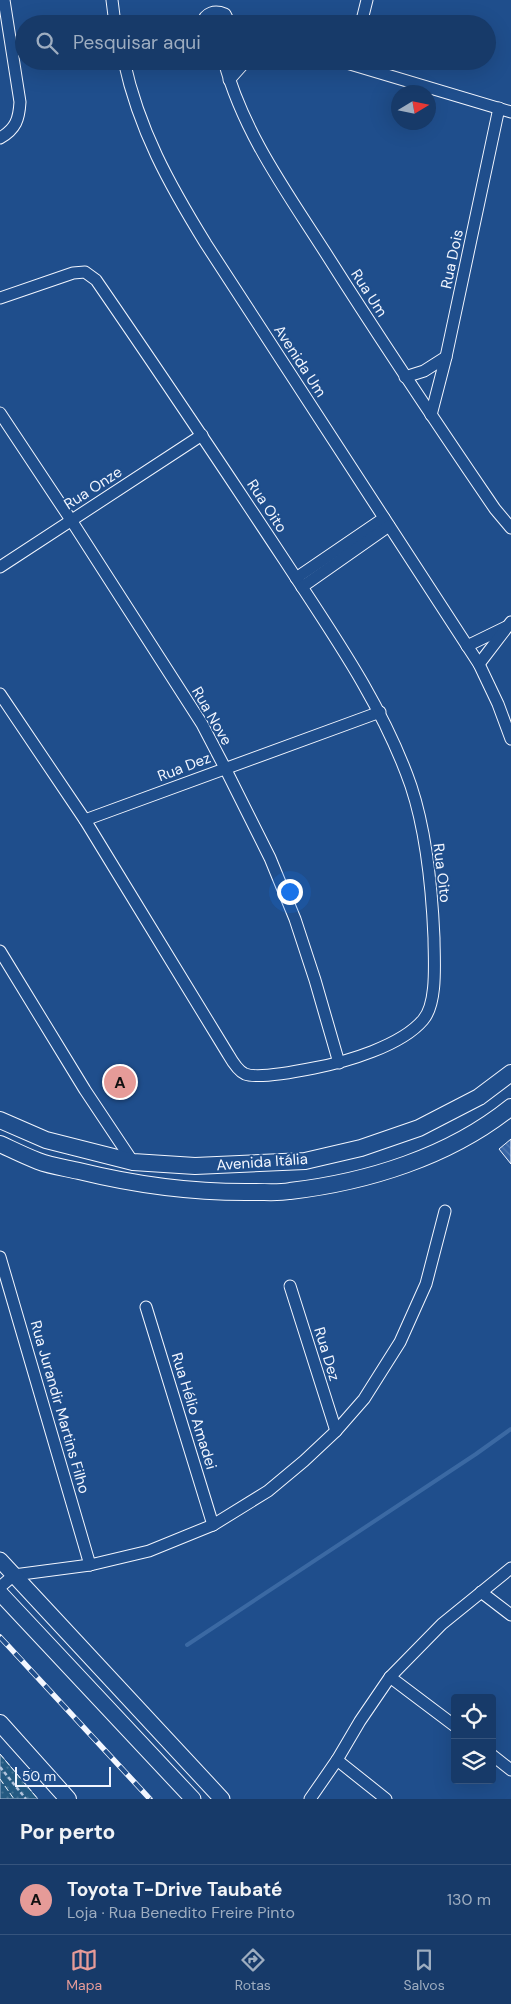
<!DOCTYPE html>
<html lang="pt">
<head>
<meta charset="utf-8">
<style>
	body { margin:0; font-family:"DM Sans",sans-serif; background:#244571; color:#f1f3f6 }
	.controls { position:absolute; right:15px; bottom:15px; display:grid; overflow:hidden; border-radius:5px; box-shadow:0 5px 20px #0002 }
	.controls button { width:45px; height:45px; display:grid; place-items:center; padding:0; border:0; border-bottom:1px solid #36547d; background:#173a69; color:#f1f3f6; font:25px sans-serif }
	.compass { position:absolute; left:391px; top:85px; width:45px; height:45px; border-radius:50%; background:#173a69; box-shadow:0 5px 20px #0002; rotate:80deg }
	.scale { position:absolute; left:15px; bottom:12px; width:96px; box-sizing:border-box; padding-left:5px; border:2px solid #f2f6ff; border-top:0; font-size:14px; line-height:18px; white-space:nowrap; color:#f2f6ff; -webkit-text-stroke:4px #1f4e8c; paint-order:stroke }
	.you { position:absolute; left:289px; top:891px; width:18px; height:18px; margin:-12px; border:4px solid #fff; border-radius:50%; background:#1a73e8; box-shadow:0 0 0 8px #1a73e833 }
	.badge { display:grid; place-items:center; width:32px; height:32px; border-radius:50%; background:#e69b98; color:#111; font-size:16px; font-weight:700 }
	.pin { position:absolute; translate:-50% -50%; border:2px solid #fff; box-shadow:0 1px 5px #0006 }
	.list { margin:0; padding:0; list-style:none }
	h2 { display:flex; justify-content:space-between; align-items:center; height:65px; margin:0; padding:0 20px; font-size:21px }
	h2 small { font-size:16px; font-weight:400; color:#9eadc0 }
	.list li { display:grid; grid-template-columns:32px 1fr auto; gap:15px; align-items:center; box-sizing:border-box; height:70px; padding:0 20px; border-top:1px solid #36547d }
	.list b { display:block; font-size:19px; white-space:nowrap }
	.list p { margin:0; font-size:16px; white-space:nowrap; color:#9eadc0 }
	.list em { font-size:16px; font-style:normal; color:#9eadc0 }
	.icon { flex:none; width:28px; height:28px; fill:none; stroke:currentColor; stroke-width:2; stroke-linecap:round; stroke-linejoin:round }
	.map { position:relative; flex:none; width:511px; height:1799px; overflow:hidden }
	.search { position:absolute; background:#173a69; box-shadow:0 5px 20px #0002; left:15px; right:15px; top:15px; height:55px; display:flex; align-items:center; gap:12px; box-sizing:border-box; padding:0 18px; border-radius:28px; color:#9eadc0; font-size:19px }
	.sheet { height:135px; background:#173a69 }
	nav { display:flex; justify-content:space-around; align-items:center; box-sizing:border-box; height:70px; border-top:1px solid #36547d; background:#173a69; font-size:14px; color:#9eadc0 }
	nav a { display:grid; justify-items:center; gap:2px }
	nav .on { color:#e69b98 }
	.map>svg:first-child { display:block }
	.park { fill:url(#park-dots); stroke:#a8bbd7 }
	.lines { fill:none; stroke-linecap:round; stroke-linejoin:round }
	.stream { stroke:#3b69a3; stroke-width:4 }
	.building { fill:url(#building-back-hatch); stroke:#f2f6ff }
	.minor-casing { stroke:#f2f6ff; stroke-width:13 }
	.tertiary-casing { stroke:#f2f6ff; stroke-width:17 }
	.secondary-casing { stroke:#f2f6ff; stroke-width:18 }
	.path { stroke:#b3c4dc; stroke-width:2.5; stroke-dasharray:4 2.5; stroke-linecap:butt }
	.minor { stroke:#1f4e8c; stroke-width:11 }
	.tertiary { stroke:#1f4e8c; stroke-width:15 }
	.secondary { stroke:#1f4e8c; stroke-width:16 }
	.rail-casing { stroke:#f2f6ff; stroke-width:5.5 }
	.rail { stroke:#1f4e8c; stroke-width:4; stroke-dasharray:11; stroke-linecap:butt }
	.fence { stroke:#f2f6ff; stroke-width:1; stroke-dasharray:6 2.5; stroke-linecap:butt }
	.labels { text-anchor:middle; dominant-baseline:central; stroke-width:4; stroke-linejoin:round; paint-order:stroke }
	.street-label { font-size:15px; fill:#f2f6ff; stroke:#1f4e8c }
</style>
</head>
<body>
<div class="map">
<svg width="511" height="1799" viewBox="0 0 511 1799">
	<defs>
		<pattern id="park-dots" width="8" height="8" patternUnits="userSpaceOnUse" patternTransform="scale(1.25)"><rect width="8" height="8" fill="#245a82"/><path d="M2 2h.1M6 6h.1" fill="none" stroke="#447295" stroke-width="1.8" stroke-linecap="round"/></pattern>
		<pattern id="building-back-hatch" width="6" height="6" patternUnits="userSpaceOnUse" patternTransform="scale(1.25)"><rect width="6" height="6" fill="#3563a3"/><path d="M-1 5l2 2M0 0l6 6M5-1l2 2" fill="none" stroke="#537ab1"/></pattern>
	</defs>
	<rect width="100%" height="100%" fill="#1f4e8c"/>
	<!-- park -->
	<path class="park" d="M 0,1754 L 38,1799 L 0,1799 Z"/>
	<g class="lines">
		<!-- stream -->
		<path class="stream" d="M 187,1645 L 476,1454 L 511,1429"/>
	</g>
	<!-- building -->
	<path class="building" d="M 511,1139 L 511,1164 L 499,1149 Z"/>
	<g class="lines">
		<defs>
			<g id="minor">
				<path d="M 112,0 L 115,24"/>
				<path d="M 202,24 C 205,12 215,10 225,14 L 230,24"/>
				<path d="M 361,24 L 367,0"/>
				<path d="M 124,61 C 139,130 169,184 206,244 L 479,664 L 498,704 L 511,739"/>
				<path d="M 224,61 C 243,132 286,191 325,252 C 380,339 437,424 495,509 L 511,528"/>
				<path d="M 340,61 L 511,112"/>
				<path d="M 229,80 L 246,61"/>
				<path d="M 0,138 C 16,129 19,119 20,102 L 4,0"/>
				<path d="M 0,298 L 73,273 L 85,272 L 96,280 C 160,373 223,467 285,561 C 332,633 383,705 411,786 C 426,831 432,891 434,938 C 434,959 438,1003 423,1020 C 401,1046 346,1062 314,1068 C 299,1071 258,1079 245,1074 C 238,1071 232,1061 228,1054 L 85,820 L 0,694"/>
				<path d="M 405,377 L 424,371 L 446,357"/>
				<path d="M 0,413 L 71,520 L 202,724 L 225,768 L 270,858 L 295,919 L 315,980 L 339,1063"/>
				<path d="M 431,415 L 446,357 L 499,108"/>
				<path d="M 0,567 L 202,435"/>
				<path d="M 296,578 L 384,518"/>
				<path d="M 302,587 L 389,526"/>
				<path d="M 467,646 L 506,627"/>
				<path d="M 479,664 L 511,622"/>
				<path d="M 85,820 L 380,712"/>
				<path d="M 0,951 L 85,1090 L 133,1162"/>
				<path d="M 0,1257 L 90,1565"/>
				<path d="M 290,1286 L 336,1431"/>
				<path d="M 146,1307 L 213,1525"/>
				<path d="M 0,1587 L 14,1575 L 90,1565 L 149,1551 L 213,1525 L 268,1491 L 304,1461 L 336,1431 L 364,1399 L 400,1342 L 426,1284 L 445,1211"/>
				<path d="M 481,1592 L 511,1615"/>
				<path d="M 390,1677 L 455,1726"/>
				<path d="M 492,1755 L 511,1770"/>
				<path d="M 337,1760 L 386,1799"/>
				<path d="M 310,1799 L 337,1760 L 360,1721 L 390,1677 L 442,1624 L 511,1568"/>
			</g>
			<g id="tertiary">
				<path d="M 0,1560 L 222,1799"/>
				<path d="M 0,1593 L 193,1799"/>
			</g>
			<g id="secondary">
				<path d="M 0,1120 L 46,1140 L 133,1162 L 195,1166 L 305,1161 L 361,1148 L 419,1128 L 479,1097 L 511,1073"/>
				<path d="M 0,1144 C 13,1150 25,1156 38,1161 C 51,1166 66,1168 79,1171 C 136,1185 196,1193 256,1192 C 267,1192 279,1193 290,1191 C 367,1182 449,1157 511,1107"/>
				<path d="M 0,1723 L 68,1799"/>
			</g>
		</defs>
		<!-- minor casing -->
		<use href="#minor" class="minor-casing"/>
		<!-- tertiary casing -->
		<use href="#tertiary" class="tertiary-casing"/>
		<!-- secondary casing -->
		<use href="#secondary" class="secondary-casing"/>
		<!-- path -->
		<path class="path" d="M 0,1767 L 26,1799"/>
		<!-- minor -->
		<use href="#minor" class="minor"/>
		<!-- tertiary -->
		<use href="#tertiary" class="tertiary"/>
		<!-- secondary -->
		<use href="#secondary" class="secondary"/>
		<defs>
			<path id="rail" d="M 0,1637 L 150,1799"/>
		</defs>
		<!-- rail casing -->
		<use href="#rail" class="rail-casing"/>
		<!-- rail -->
		<use href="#rail" class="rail"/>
		<!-- fence -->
		<g class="fence">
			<path d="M 0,1754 L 38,1799"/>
			<path d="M 0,1779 L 14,1799"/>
		</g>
	</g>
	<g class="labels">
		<!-- street labels -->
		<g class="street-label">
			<text transform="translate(452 259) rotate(-78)">Rua Dois</text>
			<text transform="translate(369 293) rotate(57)">Rua Um</text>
			<text transform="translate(300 361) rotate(57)">Avenida Um</text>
			<text transform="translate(93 488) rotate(-33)">Rua Onze</text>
			<text transform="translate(267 506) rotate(57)">Rua Oito</text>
			<text transform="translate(212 716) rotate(60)">Rua Nove</text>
			<text transform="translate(184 767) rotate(-21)">Rua Dez</text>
			<text transform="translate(442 873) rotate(83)">Rua Oito</text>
			<text transform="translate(262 1162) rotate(-4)">Avenida Itália</text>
			<text transform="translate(327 1354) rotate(73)">Rua Dez</text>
			<text transform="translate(60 1407) rotate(74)">Rua Jurandir Martins Filho</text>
			<text transform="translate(194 1411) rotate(73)">Rua Hélio Amadei</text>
		</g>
	</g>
</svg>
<div class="controls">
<button><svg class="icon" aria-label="locate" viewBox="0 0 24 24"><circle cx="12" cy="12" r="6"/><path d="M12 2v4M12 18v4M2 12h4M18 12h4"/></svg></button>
<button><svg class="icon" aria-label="layers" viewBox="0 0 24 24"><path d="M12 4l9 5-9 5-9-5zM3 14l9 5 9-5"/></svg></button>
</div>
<svg class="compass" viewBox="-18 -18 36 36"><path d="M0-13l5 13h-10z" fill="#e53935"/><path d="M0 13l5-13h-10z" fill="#9eadc0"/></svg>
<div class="scale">50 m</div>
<div class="you"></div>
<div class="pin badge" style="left:120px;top:1082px">A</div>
<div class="search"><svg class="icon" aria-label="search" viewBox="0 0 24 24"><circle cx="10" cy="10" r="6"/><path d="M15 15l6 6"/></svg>Pesquisar aqui</div>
</div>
<section class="sheet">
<h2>Por perto<small></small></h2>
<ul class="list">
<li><span class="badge">A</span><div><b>Toyota T-Drive Taubaté</b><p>Loja · Rua Benedito Freire Pinto</p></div><em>130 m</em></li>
</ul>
</section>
<nav>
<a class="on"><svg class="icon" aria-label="map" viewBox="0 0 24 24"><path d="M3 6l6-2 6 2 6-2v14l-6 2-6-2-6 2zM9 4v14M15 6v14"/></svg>Mapa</a>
<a><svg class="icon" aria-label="directions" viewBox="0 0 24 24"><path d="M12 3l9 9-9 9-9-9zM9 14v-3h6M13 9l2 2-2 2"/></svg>Rotas</a>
<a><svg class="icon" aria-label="saved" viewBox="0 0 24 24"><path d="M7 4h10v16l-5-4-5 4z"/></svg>Salvos</a>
</nav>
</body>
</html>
